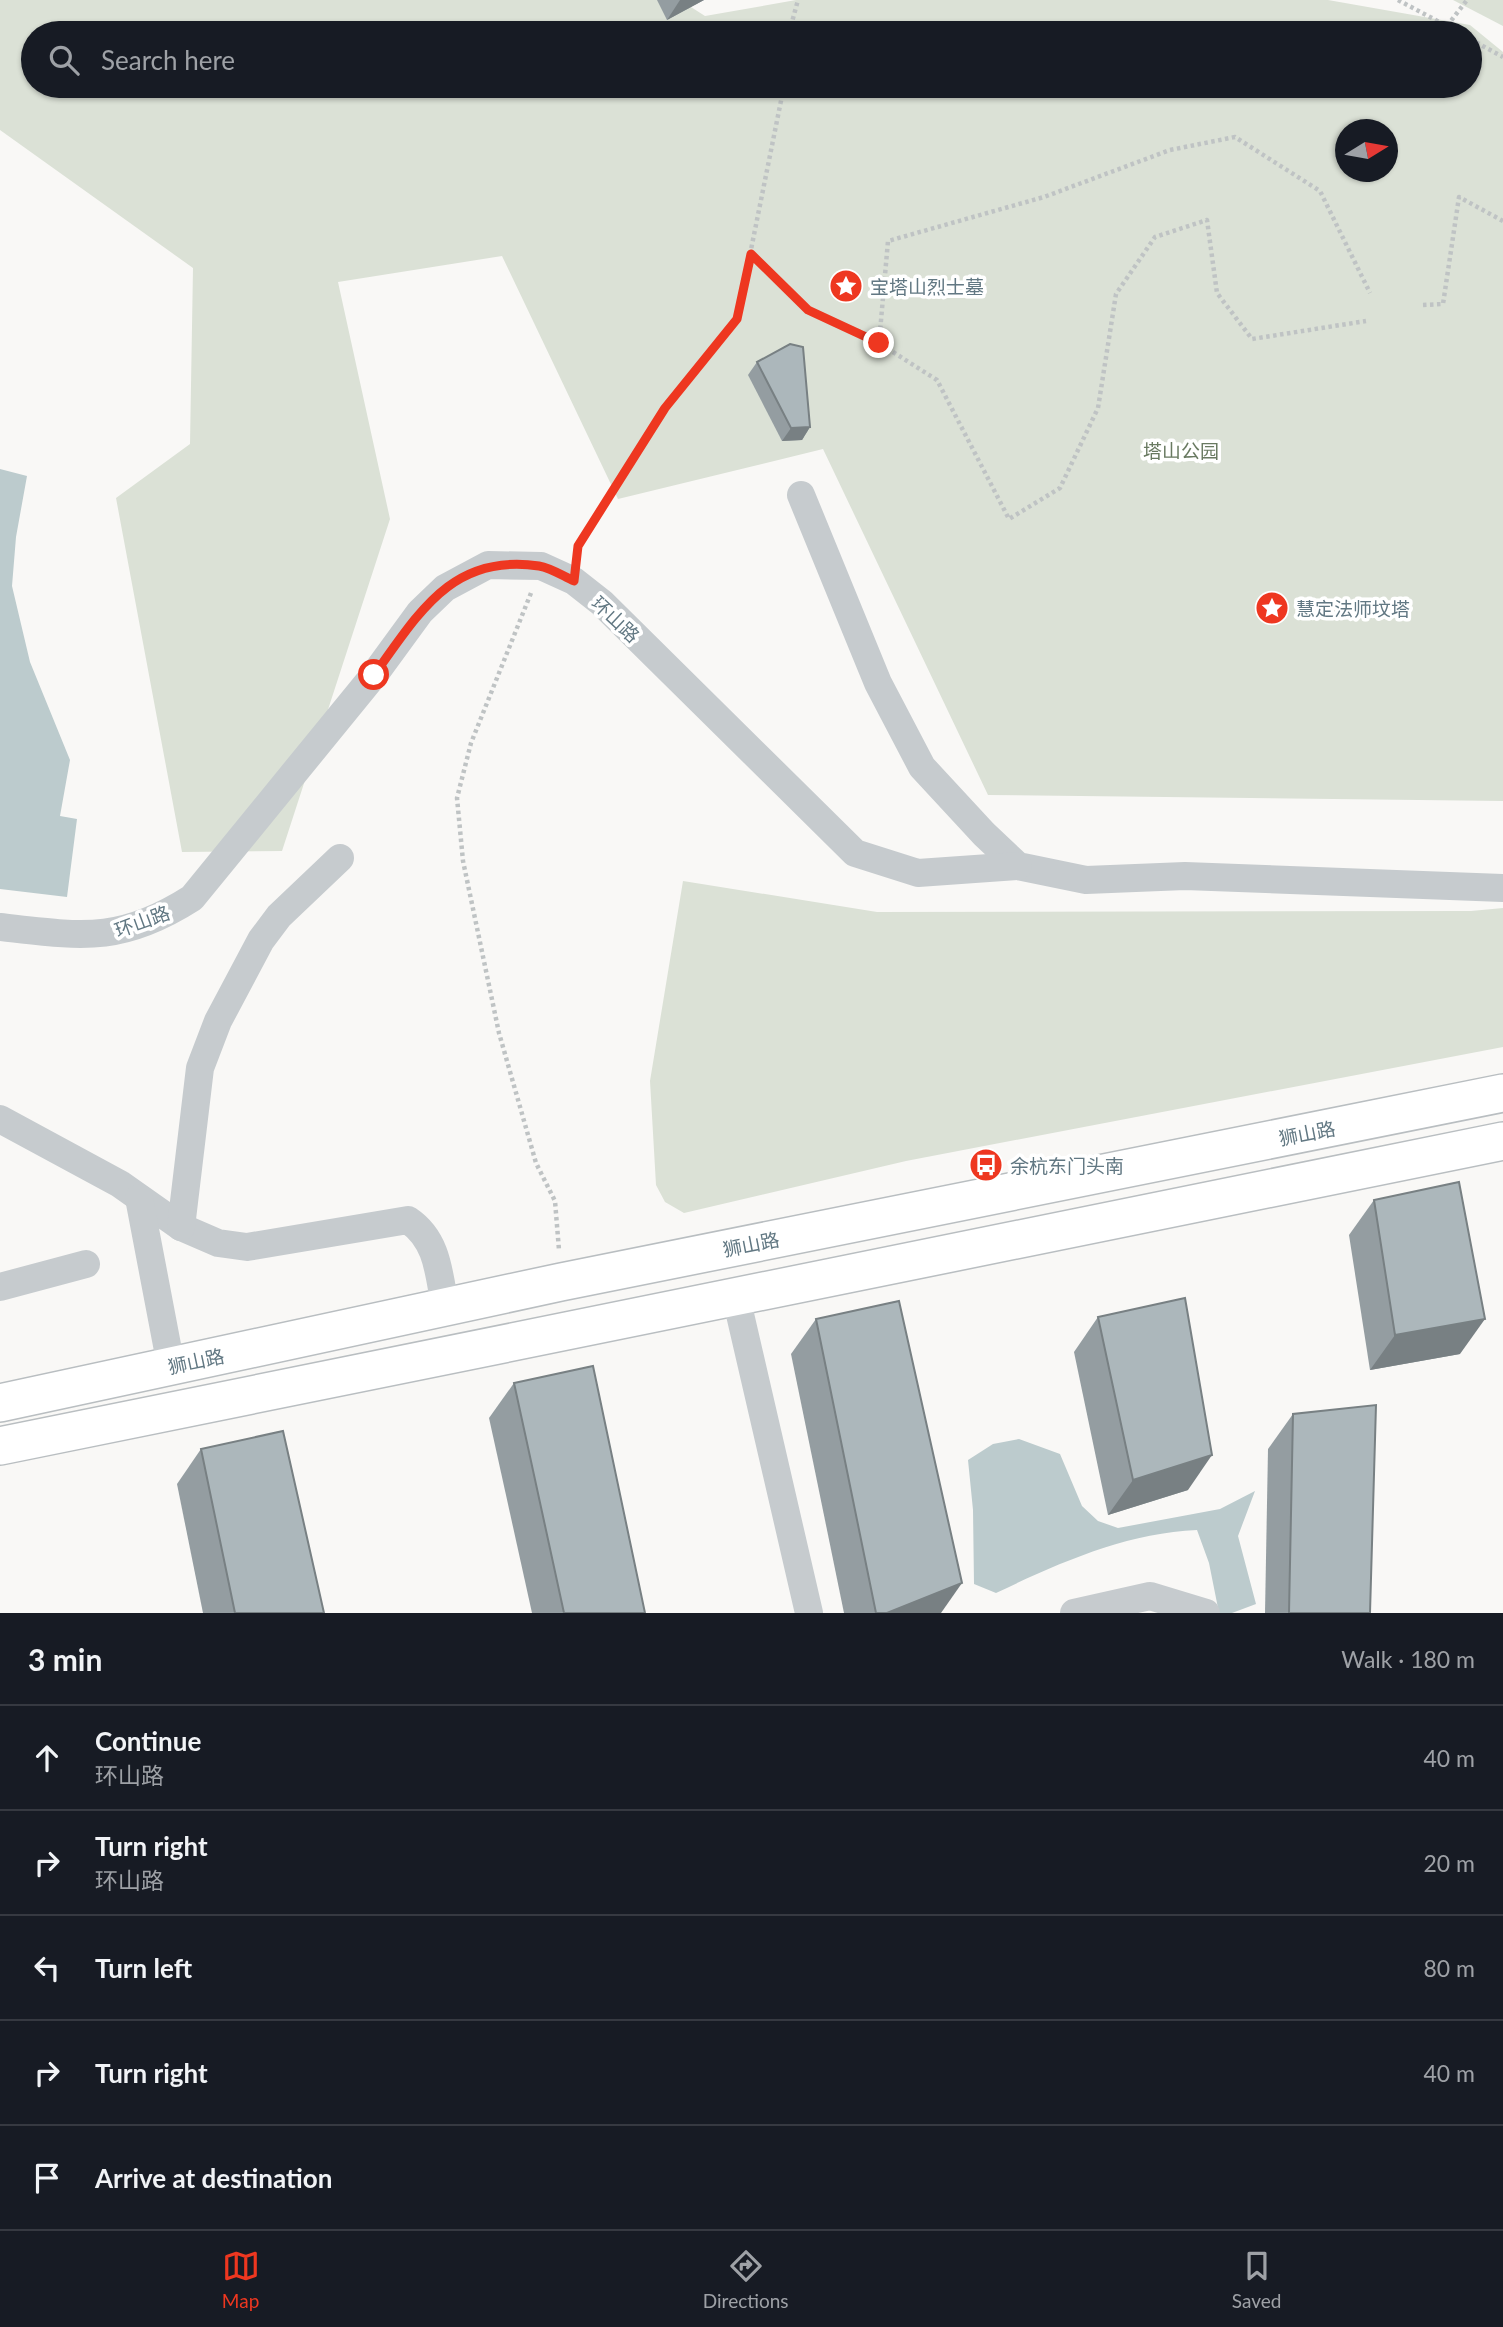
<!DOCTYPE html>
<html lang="en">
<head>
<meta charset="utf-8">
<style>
	body { margin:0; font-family:Lato,"Noto Sans SC",sans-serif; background:#20242c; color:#f1f3f6 }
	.compass { position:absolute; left:1335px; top:119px; width:63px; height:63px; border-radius:50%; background:#171b24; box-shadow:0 2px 5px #0004; rotate:79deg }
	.stop { position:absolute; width:21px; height:21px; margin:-16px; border:5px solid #ee3720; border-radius:50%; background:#fff }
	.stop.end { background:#ee3720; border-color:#fff; box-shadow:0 2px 7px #0008 }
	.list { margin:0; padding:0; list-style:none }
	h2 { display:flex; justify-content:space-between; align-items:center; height:91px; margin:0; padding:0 28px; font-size:30px }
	h2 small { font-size:23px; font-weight:400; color:#9ea1a6 }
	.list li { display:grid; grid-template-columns:46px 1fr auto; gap:21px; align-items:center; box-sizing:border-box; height:105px; padding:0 28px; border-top:2px solid #363941 }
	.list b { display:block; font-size:26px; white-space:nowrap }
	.list p { margin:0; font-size:23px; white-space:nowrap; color:#9ea1a6 }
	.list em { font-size:23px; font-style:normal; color:#9ea1a6 }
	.icon { flex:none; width:38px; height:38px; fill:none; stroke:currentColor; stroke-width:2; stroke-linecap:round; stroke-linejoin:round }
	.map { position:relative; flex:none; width:1503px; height:1613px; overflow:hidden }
	.search { position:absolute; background:#171b24; box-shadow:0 2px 5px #0004; left:21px; right:21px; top:21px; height:77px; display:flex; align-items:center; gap:18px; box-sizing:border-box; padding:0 24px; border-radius:38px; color:#9ea1a6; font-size:26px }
	.sheet { height:616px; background:#171b24 }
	nav { display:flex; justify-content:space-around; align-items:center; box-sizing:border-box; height:98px; border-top:2px solid #363941; background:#171b24; font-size:19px; color:#9ea1a6 }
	nav a { display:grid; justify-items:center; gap:4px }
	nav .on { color:#ee3720 }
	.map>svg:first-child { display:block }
	.green { fill:#dbe1d6; fill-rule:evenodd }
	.water { fill:#bccbcd }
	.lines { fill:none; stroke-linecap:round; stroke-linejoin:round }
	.major-casing { stroke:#b9bec1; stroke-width:40 }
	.path { stroke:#bfc3c4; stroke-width:4.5; stroke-dasharray:3.5 3.5; stroke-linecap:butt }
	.minor { stroke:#c6cbce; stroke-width:28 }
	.major { stroke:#fff; stroke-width:37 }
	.wall { fill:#949da1 }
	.shaded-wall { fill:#788083 }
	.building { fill:#acb7bb; stroke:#788083; stroke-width:2 }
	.route { stroke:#ee3720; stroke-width:9 }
	.labels { text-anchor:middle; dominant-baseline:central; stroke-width:7; stroke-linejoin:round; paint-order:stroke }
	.poi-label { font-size:19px; fill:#627883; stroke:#fff; text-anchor:start }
	.park-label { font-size:19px; fill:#697a61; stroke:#fff }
	.street-label { font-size:19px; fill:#627883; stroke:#fff }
</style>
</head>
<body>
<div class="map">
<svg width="1503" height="1613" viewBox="0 0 1503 1613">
	<rect width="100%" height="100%" fill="#f9f8f6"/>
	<!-- green -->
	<g class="green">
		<path d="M 0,0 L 680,0 L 705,16 L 796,0 L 1328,0 L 1470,25 L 1503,52 L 1503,801 L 988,795 L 823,449 L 618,499 L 502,256 L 338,282 L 390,519 L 282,851 L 182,852 L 116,498 L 190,444 L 193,268 L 0,130 ZM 33,33 L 1470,33 L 1470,86 L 33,86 ZM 1346,130 L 1388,130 L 1388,172 L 1346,172 Z"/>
		<path d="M 1453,0 L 1503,0 L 1503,26 Z"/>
		<path d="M 683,881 L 877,912 L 1471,911 L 1503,908 L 1503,1047 L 906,1161 L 684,1213 L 665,1202 L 656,1185 L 650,1081 Z"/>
	</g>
	<!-- water -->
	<g class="water">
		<path d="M 0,469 L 27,476 L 16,537 L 12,586 L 30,662 L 70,760 L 60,816 L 77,819 L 67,897 L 0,889 Z"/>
		<path d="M 1019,1439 L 1060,1454 L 1082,1506 L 1098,1521 L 1118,1528 L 1220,1509 L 1255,1491 L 1238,1536 L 1256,1604 L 1232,1613 L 1219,1613 L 1209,1563 L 1197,1530 C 1126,1533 1059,1563 996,1593 L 974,1584 L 973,1510 L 968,1460 L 993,1444 Z"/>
	</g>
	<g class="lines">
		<defs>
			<g id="major">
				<path d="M 0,1403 L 561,1282 L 1503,1093"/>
				<path d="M 0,1446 L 1503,1141"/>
			</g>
		</defs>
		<!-- major casing -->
		<use href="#major" class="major-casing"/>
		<!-- path -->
		<g class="path">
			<path d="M 1398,0 L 1460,33"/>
			<path d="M 1447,26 L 1467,0"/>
			<path d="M 789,33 L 798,0"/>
			<path d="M 1470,39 L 1503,57"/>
			<path d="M 751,254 L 808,310 L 863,333 L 937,380 L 1009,519 L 1060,488 L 1098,408 L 1116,294 L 1155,237 L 1207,220 L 1217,293 L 1252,339 L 1366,321"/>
			<path d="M 1423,305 L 1443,304 L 1459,197 L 1503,221"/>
			<path d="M 879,343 L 888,241 L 1044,197 L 1170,150 L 1235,137 L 1320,191 L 1370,293"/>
			<path d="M 577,553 L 578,546 L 665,408 L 737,319 L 784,86"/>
			<path d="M 531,593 L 471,743 L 457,798 L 463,861 L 499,1033 L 536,1163 L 555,1201 L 559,1250"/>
		</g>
		<!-- minor -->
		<g class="minor">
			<path d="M 801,495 L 878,683 L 922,767 L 984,834 L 1018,866 L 1086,880 L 1185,876 L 1503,888"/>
			<path d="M 0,927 C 81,936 120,944 192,898 L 374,675 L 420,612 L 445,588 L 488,565 L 541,566 L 574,581 L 602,603 L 855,853 L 918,873 L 1018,866"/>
			<path d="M 0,1119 L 120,1184 L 181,1227 L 218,1243 L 247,1247 L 408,1220 C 438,1240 439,1274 445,1307"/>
			<path d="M 139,1198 L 171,1366"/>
			<path d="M 181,1227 L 200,1068 L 218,1021 L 261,940 L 279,916 L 340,858"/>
			<path d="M 0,1287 L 86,1264"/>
			<path d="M 736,1297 L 809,1613"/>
			<path d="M 1074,1613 L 1150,1596 L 1206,1613"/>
		</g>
		<!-- major -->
		<use href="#major" class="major"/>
	</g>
	<!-- wall -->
	<g class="wall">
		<path d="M 657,0 L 704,0 L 667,20 Z"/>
		<path d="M 757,362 L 810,427 L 802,440 L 782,441 L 748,375 Z"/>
		<path d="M 1374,1200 L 1460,1354 L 1370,1370 L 1349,1235 Z"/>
		<path d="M 1098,1317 L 1188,1490 L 1108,1515 L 1074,1352 Z"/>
		<path d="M 816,1319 L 941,1613 L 844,1613 L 791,1354 Z"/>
		<path d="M 514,1383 L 645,1613 L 532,1613 L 489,1418 Z"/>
		<path d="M 1293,1414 L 1370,1613 L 1265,1613 L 1268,1449 Z"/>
		<path d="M 201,1449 L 324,1613 L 203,1613 L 177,1484 Z"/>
	</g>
	<!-- shaded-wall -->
	<g class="shaded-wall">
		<path d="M 680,0 L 704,0 L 667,20 Z"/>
		<path d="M 810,427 L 802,440 L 782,441 L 791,428 Z"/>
		<path d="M 1485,1319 L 1460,1354 L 1370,1370 L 1395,1335 Z"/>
		<path d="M 1212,1455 L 1188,1490 L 1108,1515 L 1133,1480 Z"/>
		<path d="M 962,1583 L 941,1613 L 887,1613 Z"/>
	</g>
	<!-- building -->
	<g class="building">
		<path d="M 790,344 L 803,347 L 810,427 L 791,428 L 757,362 Z"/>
		<path d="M 1459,1182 L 1485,1319 L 1395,1335 L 1374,1200 Z"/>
		<path d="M 1185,1298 L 1212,1455 L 1133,1480 L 1098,1317 Z"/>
		<path d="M 899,1301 L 962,1583 L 887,1613 L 876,1613 L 816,1319 Z"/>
		<path d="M 593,1366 L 645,1613 L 564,1613 L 514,1383 Z"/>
		<path d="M 1376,1405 L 1370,1613 L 1289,1613 L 1293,1414 Z"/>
		<path d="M 283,1431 L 324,1613 L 235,1613 L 201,1449 Z"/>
	</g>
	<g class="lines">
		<!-- route -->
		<path class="route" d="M 374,675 C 419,613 452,553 539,566 C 551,568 563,576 574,581 L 578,546 L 665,408 L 737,319 L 751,254 L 808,310 L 879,343"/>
	</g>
	<!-- icons -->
	<defs>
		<symbol id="sight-disc" viewBox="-11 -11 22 22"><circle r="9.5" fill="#ee3720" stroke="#fff"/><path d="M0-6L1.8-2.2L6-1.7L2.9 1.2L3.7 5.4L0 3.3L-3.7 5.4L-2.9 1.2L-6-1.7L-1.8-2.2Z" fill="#fff"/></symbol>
		<symbol id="bus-disc" viewBox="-11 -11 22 22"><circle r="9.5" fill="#ee3720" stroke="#fff"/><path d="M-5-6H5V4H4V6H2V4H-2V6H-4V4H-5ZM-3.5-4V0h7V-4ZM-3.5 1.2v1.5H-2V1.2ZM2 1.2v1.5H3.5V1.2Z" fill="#fff"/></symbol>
	</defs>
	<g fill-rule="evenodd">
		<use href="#sight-disc" x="827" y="267" width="38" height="38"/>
		<use href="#sight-disc" x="1253" y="589" width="38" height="38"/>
		<use href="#bus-disc" x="967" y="1146" width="38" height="38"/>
	</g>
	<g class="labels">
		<!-- poi labels -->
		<g class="poi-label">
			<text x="870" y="286">宝塔山烈士墓</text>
			<text x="1296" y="608">慧定法师坟塔</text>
			<text x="1010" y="1165">余杭东门头南</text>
		</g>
		<!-- park labels -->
		<g class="park-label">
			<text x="1181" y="450">塔山公园</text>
		</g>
		<!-- street labels -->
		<g class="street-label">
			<text transform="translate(616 619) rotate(43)">环山路</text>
			<text transform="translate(142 921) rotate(-20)">环山路</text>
			<text transform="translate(1307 1133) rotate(-11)">狮山路</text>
			<text transform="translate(751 1244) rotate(-11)">狮山路</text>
			<text transform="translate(196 1361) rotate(-12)">狮山路</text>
		</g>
	</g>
</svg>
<svg class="compass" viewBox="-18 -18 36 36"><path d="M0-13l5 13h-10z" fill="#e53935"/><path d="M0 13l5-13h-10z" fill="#9ea1a6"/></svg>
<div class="stop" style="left:374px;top:675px"></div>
<div class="stop end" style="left:879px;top:343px"></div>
<div class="search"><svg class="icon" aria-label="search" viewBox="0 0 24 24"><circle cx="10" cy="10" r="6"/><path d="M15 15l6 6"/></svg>Search here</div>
</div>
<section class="sheet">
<h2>3 min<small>Walk · 180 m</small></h2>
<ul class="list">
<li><svg class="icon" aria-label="ahead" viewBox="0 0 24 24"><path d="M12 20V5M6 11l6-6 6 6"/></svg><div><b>Continue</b><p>环山路</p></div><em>40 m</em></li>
<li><svg class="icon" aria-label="right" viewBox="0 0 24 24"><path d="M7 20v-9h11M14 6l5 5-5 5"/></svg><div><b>Turn right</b><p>环山路</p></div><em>20 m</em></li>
<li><svg class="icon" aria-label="left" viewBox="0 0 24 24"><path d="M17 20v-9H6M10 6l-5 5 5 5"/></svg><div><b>Turn left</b></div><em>80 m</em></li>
<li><svg class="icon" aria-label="right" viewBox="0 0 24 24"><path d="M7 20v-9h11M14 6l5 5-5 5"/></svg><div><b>Turn right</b></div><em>40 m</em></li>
<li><svg class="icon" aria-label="arrive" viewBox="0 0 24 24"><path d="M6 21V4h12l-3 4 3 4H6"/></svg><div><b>Arrive at destination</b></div></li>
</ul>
</section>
<nav>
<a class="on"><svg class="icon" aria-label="map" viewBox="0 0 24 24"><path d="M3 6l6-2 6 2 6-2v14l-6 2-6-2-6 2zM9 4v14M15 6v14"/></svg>Map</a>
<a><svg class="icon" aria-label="directions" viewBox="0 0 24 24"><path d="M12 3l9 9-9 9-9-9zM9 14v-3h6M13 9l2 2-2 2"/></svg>Directions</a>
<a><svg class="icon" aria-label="saved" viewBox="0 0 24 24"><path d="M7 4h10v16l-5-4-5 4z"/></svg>Saved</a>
</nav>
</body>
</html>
